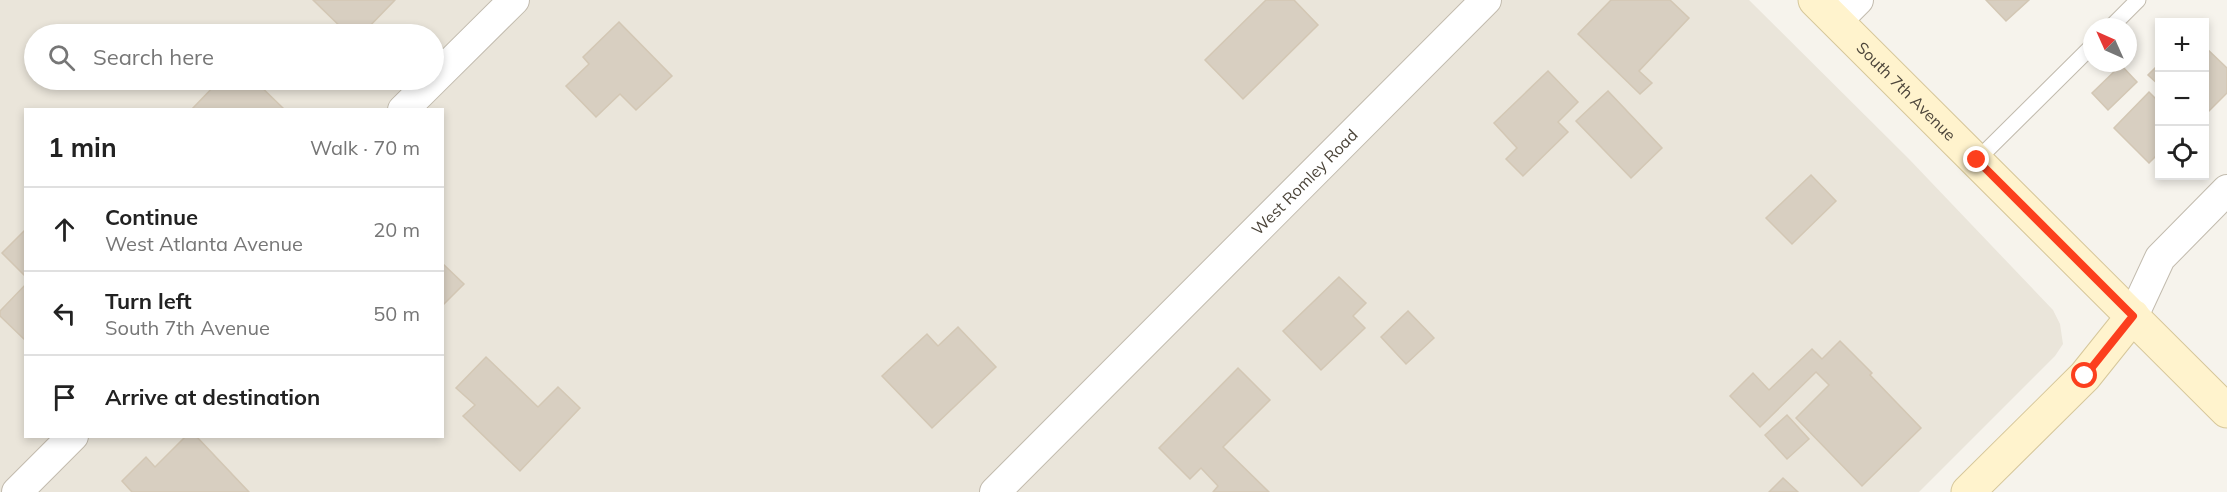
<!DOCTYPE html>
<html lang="en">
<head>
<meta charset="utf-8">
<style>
	body { margin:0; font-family:Mulish,sans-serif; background:#f6f6f6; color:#222 }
	.controls { position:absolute; right:18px; top:18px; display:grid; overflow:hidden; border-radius:0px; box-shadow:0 3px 9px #0003 }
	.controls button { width:54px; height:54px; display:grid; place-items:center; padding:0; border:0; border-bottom:2px solid #e0e0e0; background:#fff; color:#222; font:30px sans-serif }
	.compass { position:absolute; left:2083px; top:18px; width:54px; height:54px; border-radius:50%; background:#fff; box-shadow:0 3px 9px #0003; rotate:315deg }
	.stop { position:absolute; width:18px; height:18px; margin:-14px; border:4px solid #fc3f1d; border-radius:50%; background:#fff }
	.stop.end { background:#fc3f1d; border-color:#fff; box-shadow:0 2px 6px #0008 }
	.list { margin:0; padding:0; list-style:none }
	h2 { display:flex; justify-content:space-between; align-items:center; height:78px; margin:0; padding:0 24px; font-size:26px }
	h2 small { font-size:20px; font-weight:400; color:#767676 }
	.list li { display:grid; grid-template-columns:39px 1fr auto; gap:18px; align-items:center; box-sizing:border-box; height:84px; padding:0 24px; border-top:2px solid #e0e0e0 }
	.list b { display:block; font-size:22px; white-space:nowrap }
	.list p { margin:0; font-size:20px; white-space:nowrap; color:#767676 }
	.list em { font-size:20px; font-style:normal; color:#767676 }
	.icon { flex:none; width:33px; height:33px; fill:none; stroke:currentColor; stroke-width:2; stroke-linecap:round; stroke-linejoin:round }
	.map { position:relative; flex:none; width:2227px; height:492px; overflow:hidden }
	.search { position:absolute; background:#fff; box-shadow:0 3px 9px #0003; left:24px; top:24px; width:420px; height:66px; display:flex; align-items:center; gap:15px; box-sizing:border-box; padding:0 21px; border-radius:33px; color:#767676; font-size:22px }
	.panel { position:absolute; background:#fff; box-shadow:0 3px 9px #0003; left:24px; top:108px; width:420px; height:330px; border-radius:0px }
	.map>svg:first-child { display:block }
	.residential { fill:#eae5da; fill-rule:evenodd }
	.building { fill:#d8cfc1; stroke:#d3c7b4; stroke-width:1.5 }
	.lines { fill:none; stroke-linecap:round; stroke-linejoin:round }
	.lane-casing { stroke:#c2bbae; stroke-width:17 }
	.street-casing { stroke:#c2bbae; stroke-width:32 }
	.secondary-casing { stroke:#d6c79b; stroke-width:35 }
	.lane { stroke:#fff; stroke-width:15 }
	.street { stroke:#fff; stroke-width:30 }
	.secondary { stroke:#fff3cd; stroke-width:33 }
	.route { stroke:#fc3f1d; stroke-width:8 }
	.labels { text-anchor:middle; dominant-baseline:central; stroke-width:6; stroke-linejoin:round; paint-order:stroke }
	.street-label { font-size:16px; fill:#4b4439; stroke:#fff }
</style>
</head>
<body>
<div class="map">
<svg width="2227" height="492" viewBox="0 0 2227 492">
	<rect width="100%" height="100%" fill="#f6f3ec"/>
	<!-- residential -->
	<path class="residential" d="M 0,0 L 1749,0 L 1909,159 L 2053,310 L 2060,324 L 2063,344 L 2055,356 L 1919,492 L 0,492 ZM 34,34 L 434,34 L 434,80 L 34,80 ZM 26,110 L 442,110 L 442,436 L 26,436 Z"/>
	<!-- building -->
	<g class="building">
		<path d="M 313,0 L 395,0 L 362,34 L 348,34 Z"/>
		<path d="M 1266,0 L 1294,0 L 1318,25 L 1243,99 L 1205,60 Z"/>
		<path d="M 1611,0 L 1670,0 L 1689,18 L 1639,71 L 1652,83 L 1640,94 L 1578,34 Z"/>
		<path d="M 1986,0 L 2029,0 L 2006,21 Z"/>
		<path d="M 619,22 L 672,76 L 636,110 L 620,94 L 596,117 L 566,86 L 589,64 L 583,57 Z"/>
		<path d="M 2204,46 L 2227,68 L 2227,93 L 2204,116 Z"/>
		<path d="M 2160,63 L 2160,86 L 2148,75 Z"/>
		<path d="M 2121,65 L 2137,82 L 2108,110 L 2092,93 Z"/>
		<path d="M 1548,71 L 1578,102 L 1558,122 L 1568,132 L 1523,176 L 1506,159 L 1517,148 L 1494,123 Z"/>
		<path d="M 220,80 L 254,80 L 285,110 L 191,110 Z"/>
		<path d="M 1608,91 L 1662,148 L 1631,178 L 1576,121 Z"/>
		<path d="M 2149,92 L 2160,103 L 2160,152 L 2149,163 L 2114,128 Z"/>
		<path d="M 1811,175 L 1836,201 L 1792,244 L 1766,218 Z"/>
		<path d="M 26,229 L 26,277 L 2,253 Z"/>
		<path d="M 442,263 L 464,284 L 442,306 Z"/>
		<path d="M 1339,277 L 1366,303 L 1353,316 L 1365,328 L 1321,370 L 1283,331 Z"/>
		<path d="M 26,284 L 26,341 L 0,316 L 0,311 Z"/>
		<path d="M 1408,311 L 1434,338 L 1406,364 L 1381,337 Z"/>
		<path d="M 958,327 L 996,367 L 932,428 L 882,376 L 927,334 L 938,346 Z"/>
		<path d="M 1840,341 L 1872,373 L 1870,375 L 1921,428 L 1862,486 L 1796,418 L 1829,385 L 1816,372 L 1760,427 L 1730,396 L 1753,373 L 1769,390 L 1812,349 L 1822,359 Z"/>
		<path d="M 486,357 L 538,407 L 558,387 L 580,408 L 520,471 L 463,416 L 475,405 L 456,388 Z"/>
		<path d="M 1238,368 L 1270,400 L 1223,447 L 1269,492 L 1213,492 L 1218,486 L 1201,468 L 1190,479 L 1159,448 Z"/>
		<path d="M 1787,415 L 1809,439 L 1787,459 L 1765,435 Z"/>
		<path d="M 186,436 L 196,436 L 249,492 L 132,492 L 122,481 L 146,457 L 155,467 Z"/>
		<path d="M 1783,478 L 1798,492 L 1769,492 Z"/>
	</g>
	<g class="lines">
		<defs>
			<g id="lane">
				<path d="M 2111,27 L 2138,0"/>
				<path d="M 1977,160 L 2092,46"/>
			</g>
			<g id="street">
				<path d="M 1837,21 L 1858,0"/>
				<path d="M 403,110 L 514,0"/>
				<path d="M 2133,316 L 2160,258 L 2227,190"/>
				<path d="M 17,492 L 73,436"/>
				<path id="s1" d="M 995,492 L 1486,0"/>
			</g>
			<g id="secondary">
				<path id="s2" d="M 1815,0 L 2227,411"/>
				<path d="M 1968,492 L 2085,376 L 2133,316"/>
			</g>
		</defs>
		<!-- lane casing -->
		<use href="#lane" class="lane-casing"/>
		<!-- street casing -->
		<use href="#street" class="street-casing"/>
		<!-- secondary casing -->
		<use href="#secondary" class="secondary-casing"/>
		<!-- lane -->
		<use href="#lane" class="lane"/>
		<!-- street -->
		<use href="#street" class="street"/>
		<!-- secondary -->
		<use href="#secondary" class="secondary"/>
	</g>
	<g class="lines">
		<!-- route -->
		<path class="route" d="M 1977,160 L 2133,316 L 2085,376"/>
	</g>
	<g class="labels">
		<!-- street labels -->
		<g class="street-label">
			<text stroke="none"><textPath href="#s2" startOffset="129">South 7th Avenue</textPath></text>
			<text stroke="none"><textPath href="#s1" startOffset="438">West Romley Road</textPath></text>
		</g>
	</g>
</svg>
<div class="controls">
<button>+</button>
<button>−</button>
<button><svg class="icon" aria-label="locate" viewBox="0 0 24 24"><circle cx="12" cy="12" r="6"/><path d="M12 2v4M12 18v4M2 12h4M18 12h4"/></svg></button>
</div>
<svg class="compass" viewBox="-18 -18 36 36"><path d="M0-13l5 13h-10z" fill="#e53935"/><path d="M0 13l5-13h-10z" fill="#767676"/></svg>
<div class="stop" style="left:2085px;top:376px"></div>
<div class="stop end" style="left:1977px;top:160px"></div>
<div class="search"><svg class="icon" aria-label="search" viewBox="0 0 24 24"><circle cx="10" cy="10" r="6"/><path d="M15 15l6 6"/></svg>Search here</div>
<section class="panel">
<h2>1 min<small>Walk · 70 m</small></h2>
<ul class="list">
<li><svg class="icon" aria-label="ahead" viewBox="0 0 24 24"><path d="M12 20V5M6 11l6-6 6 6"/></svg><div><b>Continue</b><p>West Atlanta Avenue</p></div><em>20 m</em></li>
<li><svg class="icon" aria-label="left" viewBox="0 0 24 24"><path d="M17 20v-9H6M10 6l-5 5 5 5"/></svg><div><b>Turn left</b><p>South 7th Avenue</p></div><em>50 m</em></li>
<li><svg class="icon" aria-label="arrive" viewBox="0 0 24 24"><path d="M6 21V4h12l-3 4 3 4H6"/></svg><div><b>Arrive at destination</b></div></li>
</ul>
</section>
</div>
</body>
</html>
